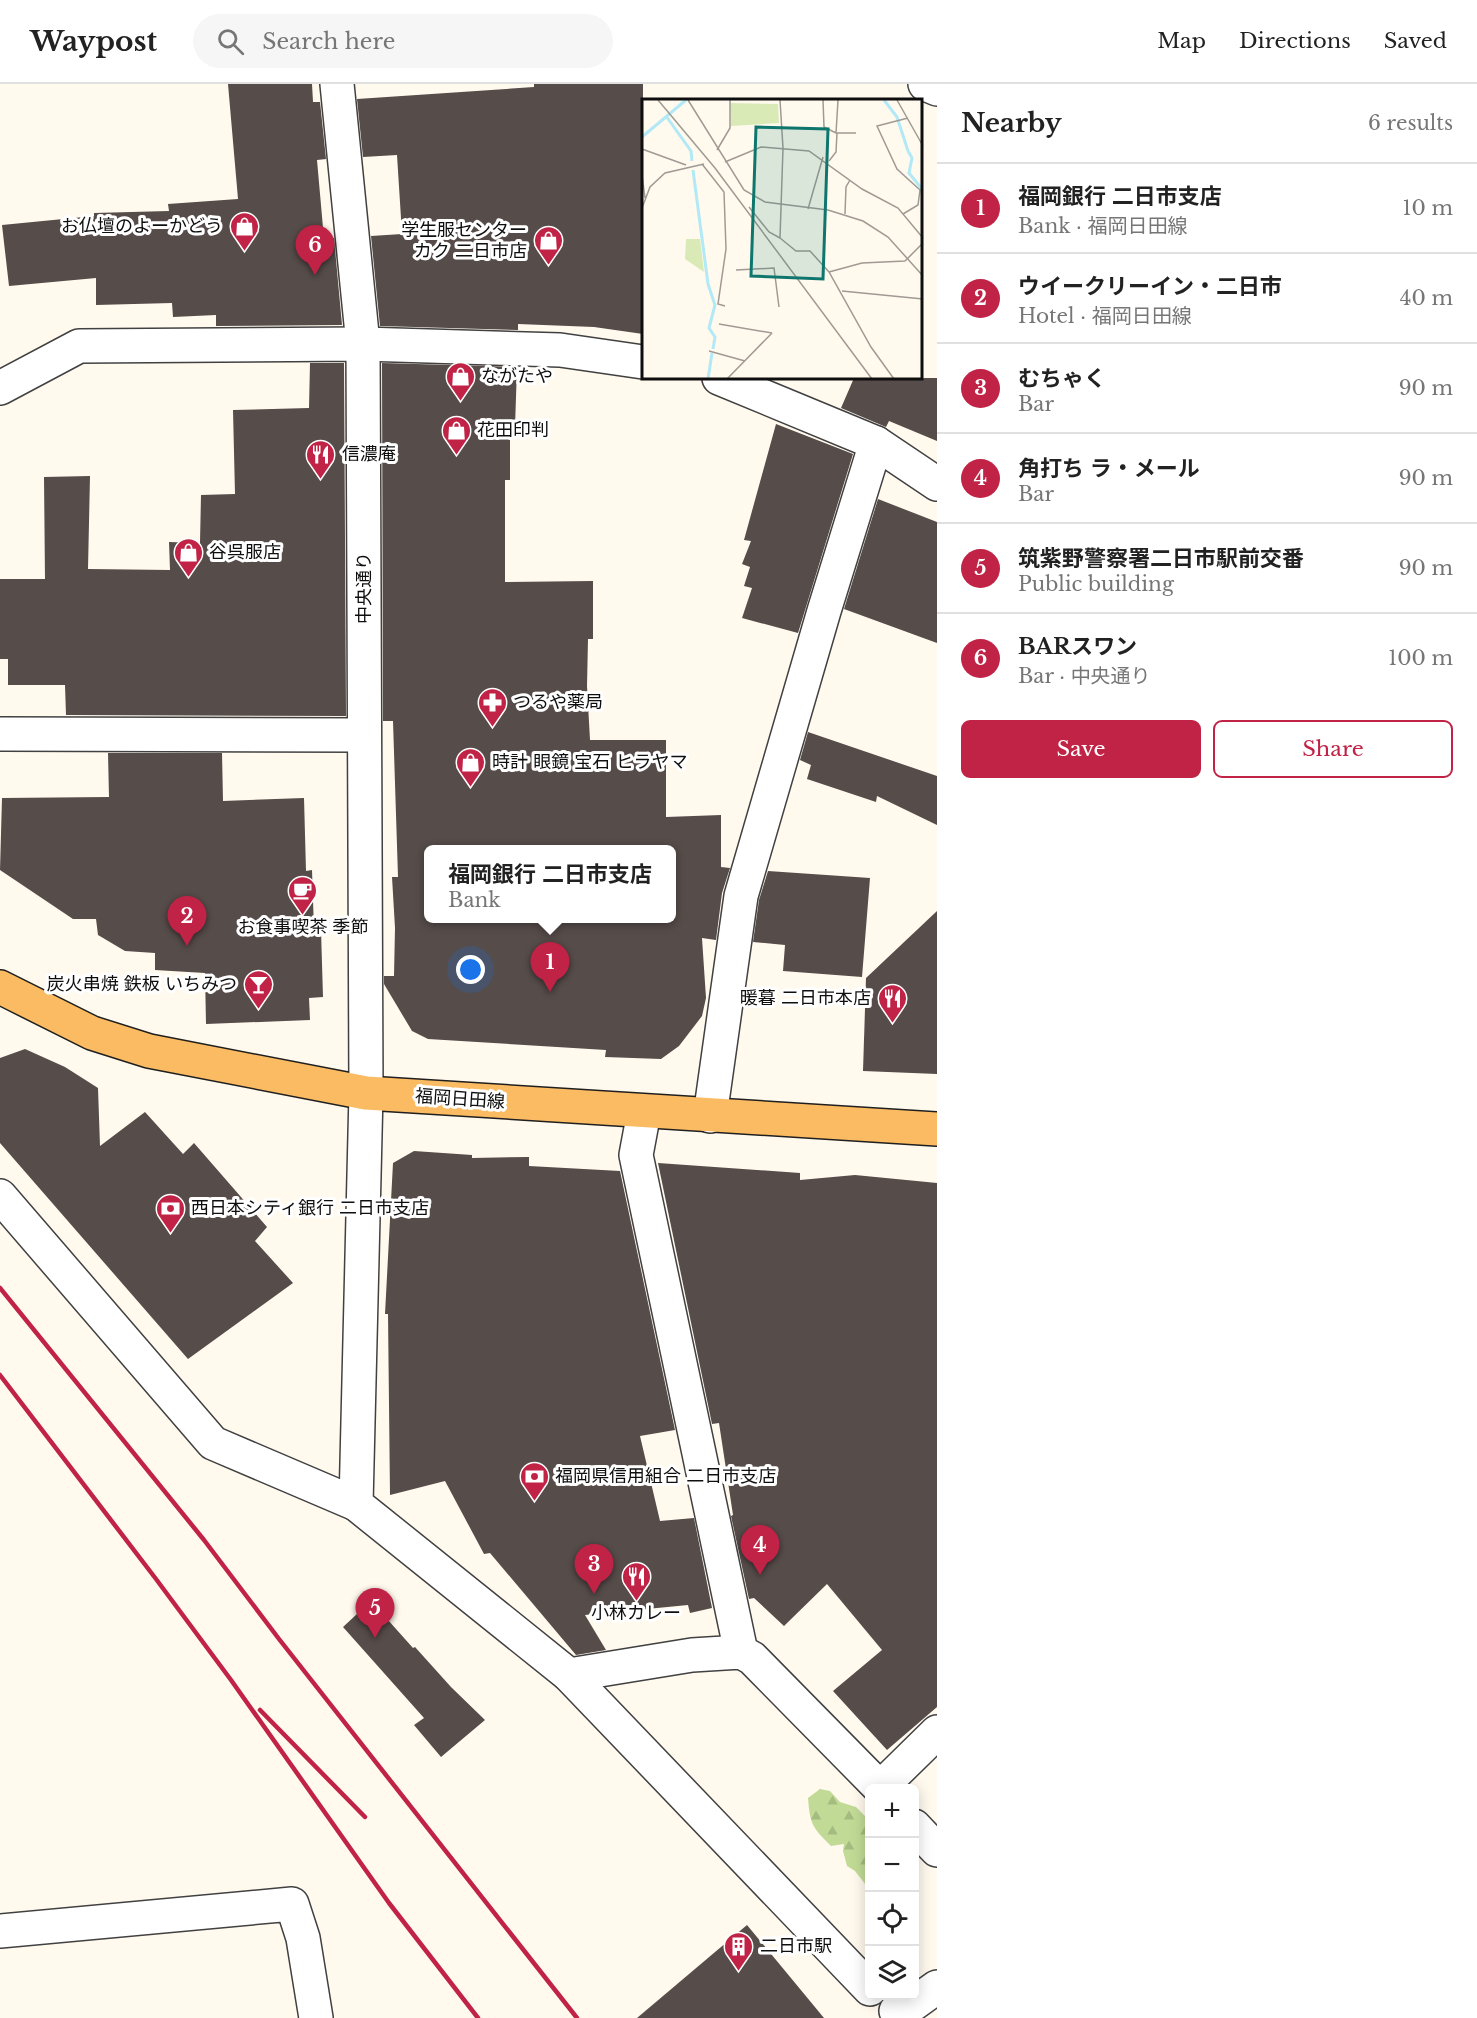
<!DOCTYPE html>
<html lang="en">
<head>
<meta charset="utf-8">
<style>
	body { margin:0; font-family:"Libre Baskerville","Noto Sans JP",serif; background:#f6f6f6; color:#222 }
	.controls { position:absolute; right:18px; bottom:18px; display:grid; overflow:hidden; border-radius:9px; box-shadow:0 3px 15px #0003 }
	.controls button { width:54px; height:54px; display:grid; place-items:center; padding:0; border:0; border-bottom:2px solid #e0e0e0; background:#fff; color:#222; font:30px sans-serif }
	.you { position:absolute; left:471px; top:886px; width:21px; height:21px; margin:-15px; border:4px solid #fff; border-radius:50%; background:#1a73e8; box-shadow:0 0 0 9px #1a73e833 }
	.badge { display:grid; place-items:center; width:39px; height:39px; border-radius:50%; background:#c02346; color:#fff; font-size:20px; font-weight:700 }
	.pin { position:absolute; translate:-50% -50px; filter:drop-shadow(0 2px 3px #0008) }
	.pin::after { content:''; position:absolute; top:32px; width:21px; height:18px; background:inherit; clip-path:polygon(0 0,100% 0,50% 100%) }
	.popup { position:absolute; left:424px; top:761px; width:252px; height:78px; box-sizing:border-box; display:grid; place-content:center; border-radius:9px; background:#fff; filter:drop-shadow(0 2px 4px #0005); font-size:20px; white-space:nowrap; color:#767676 }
	.popup b { font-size:22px; color:#222 }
	.popup::after { content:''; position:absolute; left:50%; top:100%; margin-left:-12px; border:12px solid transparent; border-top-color:#fff }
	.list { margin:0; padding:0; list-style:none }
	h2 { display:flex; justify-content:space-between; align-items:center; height:78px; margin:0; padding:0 24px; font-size:26px }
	h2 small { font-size:20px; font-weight:400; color:#767676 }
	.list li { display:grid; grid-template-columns:39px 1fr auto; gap:18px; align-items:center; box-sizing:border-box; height:90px; padding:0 24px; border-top:2px solid #e0e0e0 }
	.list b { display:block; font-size:22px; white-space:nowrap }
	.list p { margin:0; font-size:20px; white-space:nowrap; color:#767676 }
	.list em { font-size:20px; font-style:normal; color:#767676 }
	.actions { display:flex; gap:12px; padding:18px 24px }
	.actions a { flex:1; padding:14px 0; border:2px solid #c02346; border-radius:9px; text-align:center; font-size:21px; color:#c02346 }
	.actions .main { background:#c02346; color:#fff }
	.icon { flex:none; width:33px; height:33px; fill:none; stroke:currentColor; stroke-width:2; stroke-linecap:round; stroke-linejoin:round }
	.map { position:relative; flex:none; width:937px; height:1934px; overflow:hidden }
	header { display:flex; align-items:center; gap:36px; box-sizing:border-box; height:84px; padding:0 30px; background:#fff; border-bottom:2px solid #e0e0e0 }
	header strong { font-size:28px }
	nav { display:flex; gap:33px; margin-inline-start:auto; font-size:21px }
	.search { width:420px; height:54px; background:#f6f6f6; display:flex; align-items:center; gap:15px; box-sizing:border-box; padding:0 21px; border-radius:33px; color:#767676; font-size:22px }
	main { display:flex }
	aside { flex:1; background:#fff }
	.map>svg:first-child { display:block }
	.forest { fill:url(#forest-firs) }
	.building { fill:#564c4a; fill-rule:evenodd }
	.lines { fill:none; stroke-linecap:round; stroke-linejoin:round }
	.minor-casing { stroke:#414141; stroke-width:36 }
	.major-casing { stroke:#1f1f1f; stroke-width:36 }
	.minor { stroke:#fff; stroke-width:33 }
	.major { stroke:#fabb63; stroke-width:33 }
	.rail { stroke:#c02346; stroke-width:4.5 }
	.labels { text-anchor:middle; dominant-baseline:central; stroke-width:6; stroke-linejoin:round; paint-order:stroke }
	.poi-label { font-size:18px; fill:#0e0e0e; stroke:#fff; text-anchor:start }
	.street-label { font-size:18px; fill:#0e0e0e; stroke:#fff }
	.inset-river { fill:none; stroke:#b2e9f7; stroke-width:3 }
	.inset-road { fill:none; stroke:#9f9b94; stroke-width:1.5 }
	.view { fill:#0f766e; fill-opacity:0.15; stroke:#0f766e; stroke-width:3 }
	.inset-edge { fill:none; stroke:#0e0e0e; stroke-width:3 }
</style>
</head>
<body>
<header>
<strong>Waypost</strong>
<div class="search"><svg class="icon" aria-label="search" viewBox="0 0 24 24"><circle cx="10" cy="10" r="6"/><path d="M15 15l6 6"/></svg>Search here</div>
<nav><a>Map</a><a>Directions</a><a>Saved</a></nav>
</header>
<main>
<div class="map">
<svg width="937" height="1934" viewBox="0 0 937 1934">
	<defs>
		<pattern id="forest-firs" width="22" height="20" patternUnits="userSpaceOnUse" patternTransform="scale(1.5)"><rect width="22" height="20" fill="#c1db96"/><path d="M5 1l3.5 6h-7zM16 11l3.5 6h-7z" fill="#a5bb80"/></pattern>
	</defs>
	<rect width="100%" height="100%" fill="#fff9ee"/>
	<!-- forest -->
	<path class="forest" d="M 820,1705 L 830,1707 L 840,1718 L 856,1723 L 869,1736 L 869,1805 L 855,1787 L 847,1782 L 843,1767 L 844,1760 L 831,1762 C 812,1743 810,1740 808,1714 Z"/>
	<!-- building -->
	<g class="building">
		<path d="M 228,0 L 312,0 L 313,18 L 320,18 L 326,75 L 317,76 L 324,155 L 334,154 L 342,241 L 216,242 L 216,231 L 173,233 L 172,219 L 96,221 L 96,194 L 9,202 L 2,141 L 94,132 L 94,129 L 169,127 L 168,120 L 238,115 Z"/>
		<path d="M 534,0 L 643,0 L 643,250 L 594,243 L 518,240 L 518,246 L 380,242 L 371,152 L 402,150 L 397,71 L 363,73 L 357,15 L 534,3 Z"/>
		<path d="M 310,279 L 344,279 L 346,632 L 66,631 L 65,601 L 8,601 L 8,575 L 0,575 L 0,495 L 45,495 L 44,393 L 90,392 L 88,485 L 170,486 L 169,458 L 200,459 L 201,411 L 235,410 L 233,326 L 309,324 Z"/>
		<path d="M 382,279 L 517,283 L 515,343 L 510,343 L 510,396 L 505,396 L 505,498 L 593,497 L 593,555 L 588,555 L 587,602 L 590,656 L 666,656 L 666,733 L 721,731 L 721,783 L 730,784 L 722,809 L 716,856 L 702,854 L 706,914 L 702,932 L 679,962 L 661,975 L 605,973 L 606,966 L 428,955 L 412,947 L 384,900 L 384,892 L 394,892 L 395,844 L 392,793 L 398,793 L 393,637 L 383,637 ZM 429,765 L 672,765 L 672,834 L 429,834 Z"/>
		<path d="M 854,294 L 937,294 L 937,357 L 889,337 L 886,343 L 841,324 Z"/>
		<path d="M 776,340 L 853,370 L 798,549 L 742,534 L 752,504 L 744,502 L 750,483 L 742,480 L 751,457 L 744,456 Z"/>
		<path d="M 878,415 L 937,438 L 937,559 L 844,525 Z"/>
		<path d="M 808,648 L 937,692 L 937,741 L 877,712 L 876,718 L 807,695 L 811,681 L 800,676 Z"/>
		<path d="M 108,669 L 222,669 L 223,717 L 304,714 L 306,787 L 312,786 L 314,846 L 321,846 L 323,913 L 309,914 L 310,936 L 206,940 L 205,889 L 155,886 L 155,869 L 125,867 L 98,851 L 96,835 L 73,835 L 0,786 L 2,714 L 109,713 Z"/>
		<path d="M 768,787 L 870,794 L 862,893 L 783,887 L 785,861 L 753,858 L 759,816 Z"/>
		<path d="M 937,827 L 937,990 L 863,987 L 866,894 Z"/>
		<path d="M 25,965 L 65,983 L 98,1004 L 100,1062 L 145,1028 L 183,1070 L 194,1059 L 267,1143 L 255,1157 L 293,1199 L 188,1275 L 0,1059 L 0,974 Z"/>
		<path d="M 414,1067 L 472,1071 L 472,1074 L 529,1073 L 529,1082 L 620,1087 L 675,1346 L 640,1352 L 660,1437 L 694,1434 L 712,1524 L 690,1529 L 688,1521 L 585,1531 L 606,1566 L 576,1571 L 490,1469 L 484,1470 L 445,1397 L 390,1411 L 388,1230 L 385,1230 L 393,1079 Z"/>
		<path d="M 658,1079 L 800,1089 L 800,1096 L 855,1091 L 937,1099 L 937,1623 L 887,1666 L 833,1607 L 882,1566 L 827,1500 L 784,1542 L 754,1514 L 749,1515 L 731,1432 L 733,1431 L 719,1339 L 712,1340 Z"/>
		<path d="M 371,1517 L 413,1564 L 415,1563 L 451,1603 L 485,1636 L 441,1673 L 414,1641 L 424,1634 L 343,1543 Z"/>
		<path d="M 747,1841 L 824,1934 L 637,1934 Z"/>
	</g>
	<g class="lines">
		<defs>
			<g id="minor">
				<path d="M 337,0 L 363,260 L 366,1009 L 356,1420 L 569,1591 L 692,1571 L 741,1568 L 752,1574 L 880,1704"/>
				<path d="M 925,0 L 937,5"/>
				<path d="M 719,294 L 876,359 L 937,400"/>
				<path d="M 0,304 L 79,262 L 363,260 L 560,266 L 643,278"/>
				<path d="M 0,650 L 364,651"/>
				<path d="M 644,1028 L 636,1071 L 741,1568"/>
				<path d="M 710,1032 L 741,812 L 824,527 L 876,359"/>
				<path d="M 0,1112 L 213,1359 L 356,1420"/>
				<path d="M 569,1591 L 870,1905"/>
				<path d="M 880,1704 L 937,1648"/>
				<path d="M 914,1742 L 937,1766"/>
				<path d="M 0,1847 L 292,1820 L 303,1854 L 316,1934"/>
				<path d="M 896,1927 L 909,1923 L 937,1903"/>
			</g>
			<path id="major" d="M 0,903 L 92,949 L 149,967 L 366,1009 L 937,1045"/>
		</defs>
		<!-- minor casing -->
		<use href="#minor" class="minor-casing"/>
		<!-- major casing -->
		<use href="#major" class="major-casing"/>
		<!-- minor -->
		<use href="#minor" class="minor"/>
		<!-- major -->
		<use href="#major" class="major"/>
		<!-- rail -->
		<g class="rail">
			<path d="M 0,1204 L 204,1456 L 279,1555 L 577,1934"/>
			<path d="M 0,1291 L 156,1495 L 231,1596 L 389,1819 L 478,1934"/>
			<path d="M 260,1626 L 365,1733"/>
		</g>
	</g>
	<!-- icons -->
	<defs>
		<symbol id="shop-pin" viewBox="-11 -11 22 30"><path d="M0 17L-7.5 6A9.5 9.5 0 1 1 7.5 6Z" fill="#c02346" stroke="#fff"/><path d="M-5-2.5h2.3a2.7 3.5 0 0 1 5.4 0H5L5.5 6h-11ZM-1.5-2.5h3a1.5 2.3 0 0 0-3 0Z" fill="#fff"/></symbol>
		<symbol id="restaurant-pin" viewBox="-11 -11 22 30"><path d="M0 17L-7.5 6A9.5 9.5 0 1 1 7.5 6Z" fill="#c02346" stroke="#fff"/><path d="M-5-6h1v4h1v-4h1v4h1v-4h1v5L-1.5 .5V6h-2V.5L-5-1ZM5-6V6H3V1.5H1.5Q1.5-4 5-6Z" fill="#fff"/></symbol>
		<symbol id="pharmacy-pin" viewBox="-11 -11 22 30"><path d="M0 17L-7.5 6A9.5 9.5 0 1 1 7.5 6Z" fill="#c02346" stroke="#fff"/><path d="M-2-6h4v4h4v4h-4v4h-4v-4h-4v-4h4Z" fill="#fff"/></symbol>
		<symbol id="cafe-pin" viewBox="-11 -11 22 30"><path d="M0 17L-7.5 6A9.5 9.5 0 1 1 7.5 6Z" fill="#c02346" stroke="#fff"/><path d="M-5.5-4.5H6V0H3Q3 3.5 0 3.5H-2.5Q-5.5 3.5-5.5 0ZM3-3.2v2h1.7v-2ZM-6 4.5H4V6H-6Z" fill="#fff"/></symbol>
		<symbol id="bar-pin" viewBox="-11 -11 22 30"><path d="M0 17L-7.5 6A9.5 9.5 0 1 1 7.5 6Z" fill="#c02346" stroke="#fff"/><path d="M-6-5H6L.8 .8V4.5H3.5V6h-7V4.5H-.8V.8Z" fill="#fff"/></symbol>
		<symbol id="bank-pin" viewBox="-11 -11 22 30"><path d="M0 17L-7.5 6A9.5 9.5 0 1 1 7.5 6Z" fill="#c02346" stroke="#fff"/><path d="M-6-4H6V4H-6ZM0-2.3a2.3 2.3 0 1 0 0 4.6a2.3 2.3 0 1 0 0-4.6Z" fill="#fff"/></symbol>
		<symbol id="building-pin" viewBox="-11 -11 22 30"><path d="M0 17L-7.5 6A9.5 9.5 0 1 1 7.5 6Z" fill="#c02346" stroke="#fff"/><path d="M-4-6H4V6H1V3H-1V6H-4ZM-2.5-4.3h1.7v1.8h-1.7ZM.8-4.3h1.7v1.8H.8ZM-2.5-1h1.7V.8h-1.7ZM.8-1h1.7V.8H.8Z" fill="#fff"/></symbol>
	</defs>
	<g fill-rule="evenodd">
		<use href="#shop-pin" x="228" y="126" width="33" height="45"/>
		<use href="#shop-pin" x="532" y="140" width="33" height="45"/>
		<use href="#shop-pin" x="444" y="276" width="33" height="45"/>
		<use href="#shop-pin" x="440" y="330" width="33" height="45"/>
		<use href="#restaurant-pin" x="304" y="354" width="33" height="45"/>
		<use href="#shop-pin" x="172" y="452" width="33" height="45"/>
		<use href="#pharmacy-pin" x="476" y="602" width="33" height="45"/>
		<use href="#shop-pin" x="454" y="662" width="33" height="45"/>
		<use href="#cafe-pin" x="286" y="790" width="33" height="45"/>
		<use href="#bar-pin" x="242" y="884" width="33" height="45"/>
		<use href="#restaurant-pin" x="876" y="898" width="33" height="45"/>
		<use href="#bank-pin" x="154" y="1108" width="33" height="45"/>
		<use href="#bank-pin" x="518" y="1376" width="33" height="45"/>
		<use href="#restaurant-pin" x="620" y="1476" width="33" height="45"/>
		<use href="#building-pin" x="722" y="1846" width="33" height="45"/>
	</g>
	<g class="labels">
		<!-- poi labels -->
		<g class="poi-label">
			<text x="223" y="142" text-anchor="end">お仏壇のよーかどう</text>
			<text x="527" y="146" text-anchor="end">学生服センター<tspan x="527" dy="21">カク 二日市店</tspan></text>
			<text x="481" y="292">ながたや</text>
			<text x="477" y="346">花田印判</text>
			<text x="342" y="370">信濃庵</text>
			<text x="209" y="468">谷呉服店</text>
			<text x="513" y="618">つるや薬局</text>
			<text x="492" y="678">時計 眼鏡 宝石 ヒラヤマ</text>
			<text x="303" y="843" text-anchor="middle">お食事喫茶 季節</text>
			<text x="237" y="900" text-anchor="end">炭火串焼 鉄板 いちみつ</text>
			<text x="871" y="914" text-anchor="end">暖暮 二日市本店</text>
			<text x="191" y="1124">西日本シティ銀行 二日市支店</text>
			<text x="555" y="1392">福岡県信用組合 二日市支店</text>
			<text x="636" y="1529" text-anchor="middle">小林カレー</text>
			<text x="760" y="1862">二日市駅</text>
		</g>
		<!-- street labels -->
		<g class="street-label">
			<text transform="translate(364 504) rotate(-90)">中央通り</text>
			<text transform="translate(460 1015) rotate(4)">福岡日田線</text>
		</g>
	</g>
	<!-- overview -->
	<g transform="translate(642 15)">
		<rect width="280" height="280" fill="#fff9ee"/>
		<path d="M 88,4 L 136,5 L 137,24 L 89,27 ZM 44,140 L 58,140 L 62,173 L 43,160 Z" fill="#daeab7"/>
		<path class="inset-river" d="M 242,1 L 255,18 L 266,52M 24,17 L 49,52 L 50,62M 0,38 L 44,1M 266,52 L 270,59 L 267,74 L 280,90M 51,71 L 66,185 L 73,206 L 67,229 L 73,238 L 71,250M 66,280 L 70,254"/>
		<path class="inset-road" d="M 16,1 L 73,69 L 230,280M 46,1 L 102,91 L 123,103 L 186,111 L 221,122 L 246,138 L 281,177M 138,1 L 141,49 L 138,139 L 154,152 L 168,152 L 187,173 L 229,248 L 252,280M 181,1 L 182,28 L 194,34 L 214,34M 255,1 L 281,47M 194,34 L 196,1M 0,50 L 44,66M 75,51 L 88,29 L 88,1M 187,62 L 194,53 L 195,34M 83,63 L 119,48 L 167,52 L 220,90 L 256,109 L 281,139M 60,65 L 82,93 L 84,150 L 76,205 L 83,207M 0,76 L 3,99M 107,108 L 127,133 L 138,139M 0,109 L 8,88 L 23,74 L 62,65M 166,110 L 181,58M 203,115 L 204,88 L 208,81M 261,115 L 276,106 L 278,91 L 255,70 L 235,27 L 266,19M 94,171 L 132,169 L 137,208M 187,173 L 220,164 L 263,162 L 281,144M 200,192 L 281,200M 77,225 L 130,234M 67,252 L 103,262M 85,280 L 130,234"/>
		<path class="view" d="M 114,28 L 186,30 L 181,180 L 109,177 Z"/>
		<rect width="280" height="280" class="inset-edge"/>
	</g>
</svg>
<div class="controls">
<button>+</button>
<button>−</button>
<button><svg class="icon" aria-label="locate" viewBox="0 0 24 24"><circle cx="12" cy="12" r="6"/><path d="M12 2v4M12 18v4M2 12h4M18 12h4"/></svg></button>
<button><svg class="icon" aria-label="layers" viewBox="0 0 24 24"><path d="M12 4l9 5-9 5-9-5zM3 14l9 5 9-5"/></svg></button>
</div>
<div class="you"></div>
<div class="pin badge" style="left:550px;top:908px">1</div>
<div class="popup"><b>福岡銀行 二日市支店</b>Bank</div>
<div class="pin badge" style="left:187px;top:862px">2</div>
<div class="pin badge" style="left:594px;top:1510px">3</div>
<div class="pin badge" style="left:760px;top:1491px">4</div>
<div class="pin badge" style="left:375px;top:1554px">5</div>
<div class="pin badge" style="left:315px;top:191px">6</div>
</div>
<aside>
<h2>Nearby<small>6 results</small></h2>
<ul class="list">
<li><span class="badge">1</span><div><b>福岡銀行 二日市支店</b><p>Bank · 福岡日田線</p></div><em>10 m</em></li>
<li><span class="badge">2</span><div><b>ウイークリーイン・二日市</b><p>Hotel · 福岡日田線</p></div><em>40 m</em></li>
<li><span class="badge">3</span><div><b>むちゃく</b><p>Bar</p></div><em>90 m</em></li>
<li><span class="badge">4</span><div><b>角打ち ラ・メール</b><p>Bar</p></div><em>90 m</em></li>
<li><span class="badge">5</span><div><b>筑紫野警察署二日市駅前交番</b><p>Public building</p></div><em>90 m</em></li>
<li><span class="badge">6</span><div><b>BARスワン</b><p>Bar · 中央通り</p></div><em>100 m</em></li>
</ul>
<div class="actions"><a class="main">Save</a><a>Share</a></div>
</aside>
</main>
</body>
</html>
